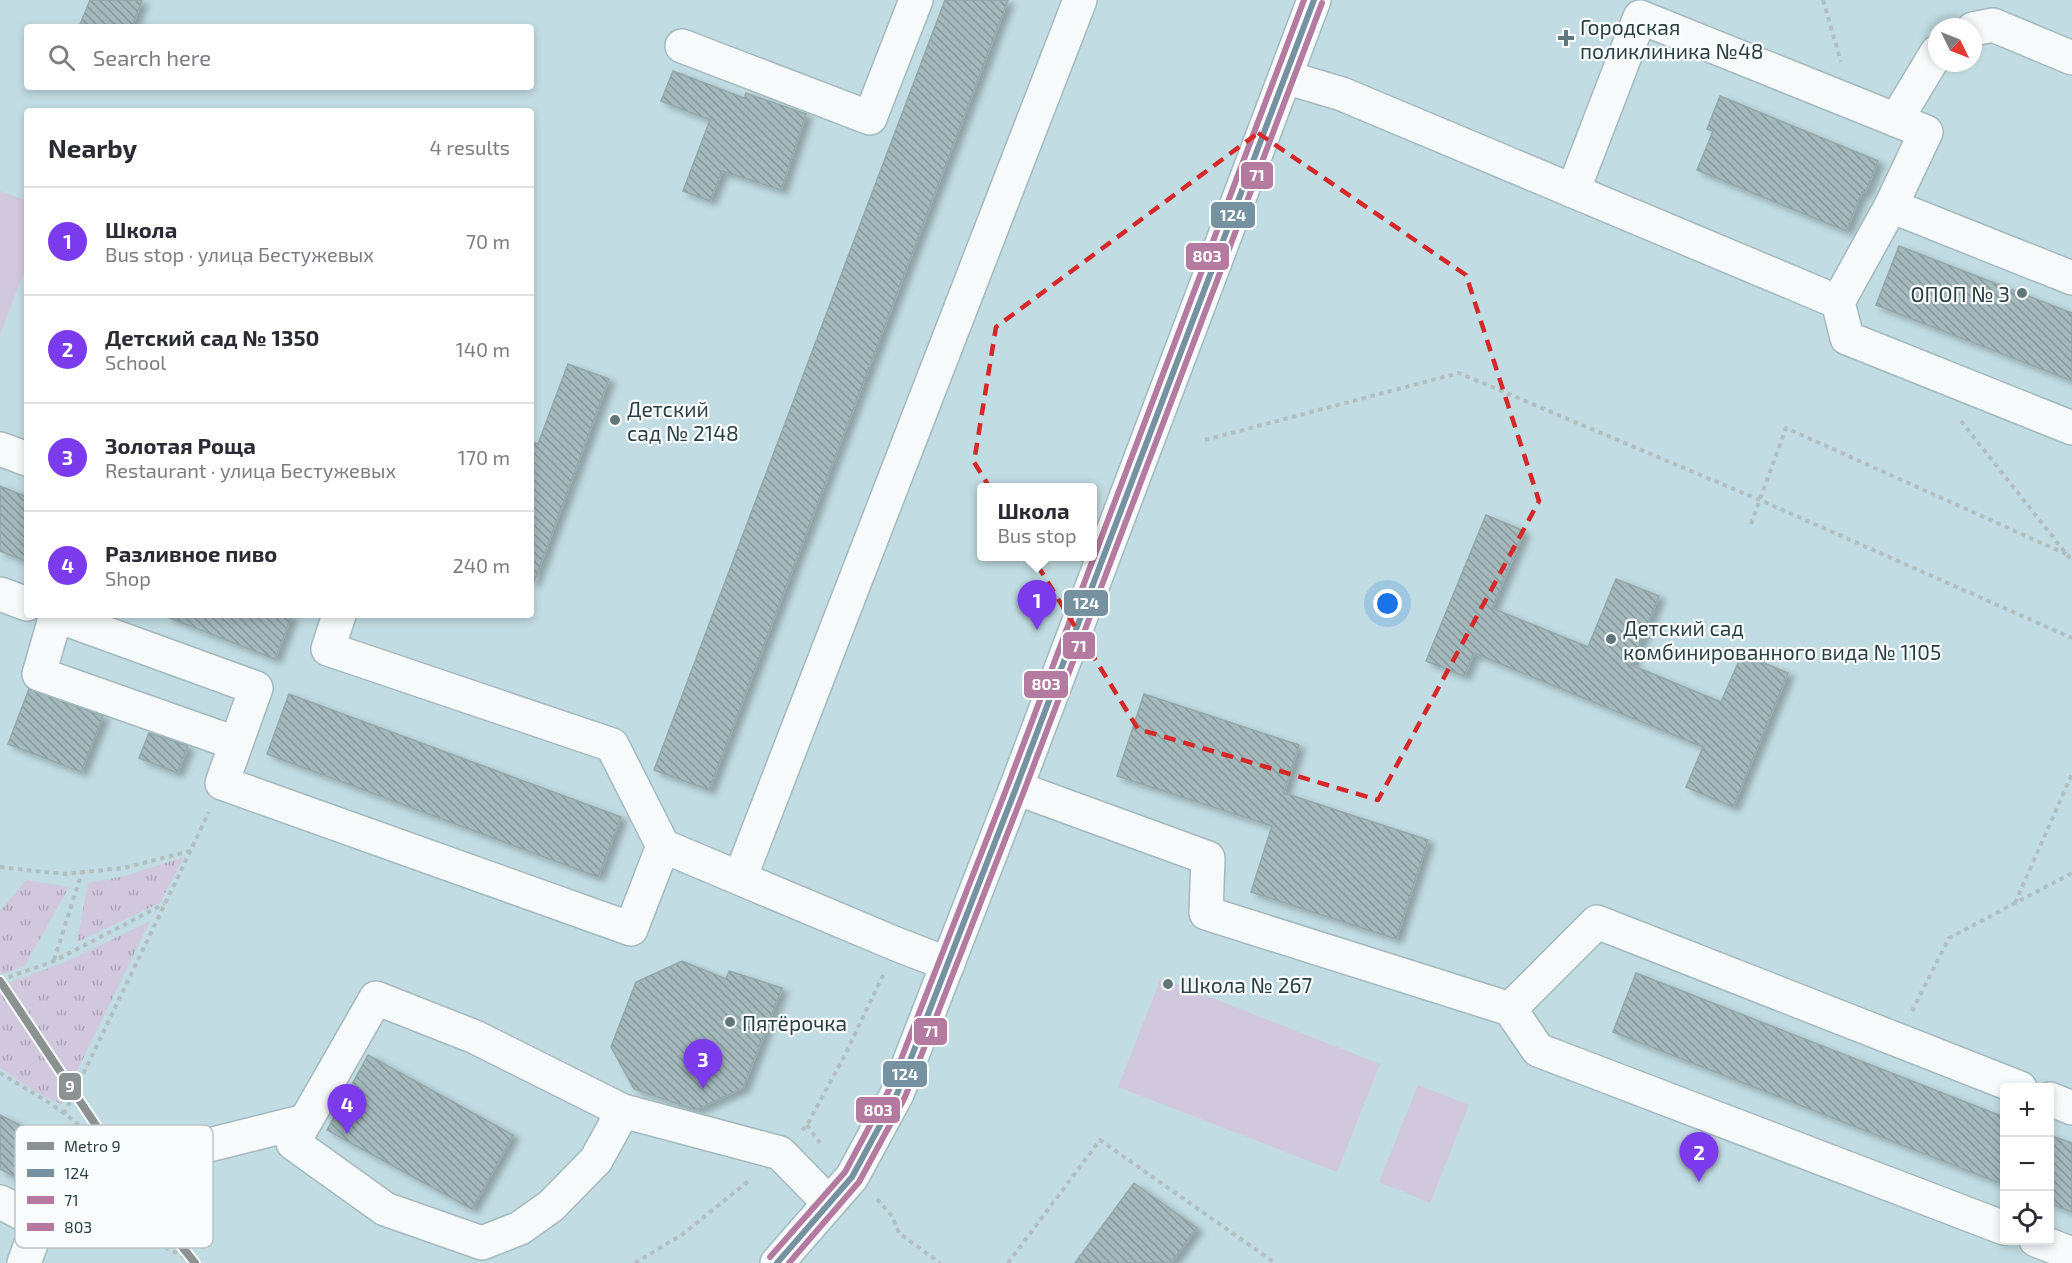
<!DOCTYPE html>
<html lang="en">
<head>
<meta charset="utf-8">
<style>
	body { margin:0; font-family:"Exo 2",sans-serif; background:#f7f7f7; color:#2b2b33 }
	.controls { position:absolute; right:18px; bottom:18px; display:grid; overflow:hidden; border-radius:6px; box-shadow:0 3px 9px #0003 }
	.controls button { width:54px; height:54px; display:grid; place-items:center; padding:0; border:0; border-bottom:2px solid #e1e1e2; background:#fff; color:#2b2b33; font:30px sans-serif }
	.compass { position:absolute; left:1928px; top:18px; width:54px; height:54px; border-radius:50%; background:#fff; box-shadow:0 3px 9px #0003; rotate:133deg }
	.you { position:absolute; left:1388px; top:604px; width:21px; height:21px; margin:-15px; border:4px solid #fff; border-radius:50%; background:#1a73e8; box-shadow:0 0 0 9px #1a73e833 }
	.badge { display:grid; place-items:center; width:39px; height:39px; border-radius:50%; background:#7c3aed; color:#fff; font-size:20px; font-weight:700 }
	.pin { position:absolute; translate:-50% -50px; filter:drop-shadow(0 2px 3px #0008) }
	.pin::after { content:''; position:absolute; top:32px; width:21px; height:18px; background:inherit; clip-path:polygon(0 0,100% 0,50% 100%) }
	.popup { position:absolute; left:977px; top:483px; width:120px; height:78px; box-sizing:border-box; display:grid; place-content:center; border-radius:6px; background:#fff; filter:drop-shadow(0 2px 4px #0005); font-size:20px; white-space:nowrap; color:#7c7c81 }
	.popup b { font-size:22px; color:#2b2b33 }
	.popup::after { content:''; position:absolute; left:50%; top:100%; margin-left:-12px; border:12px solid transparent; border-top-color:#fff }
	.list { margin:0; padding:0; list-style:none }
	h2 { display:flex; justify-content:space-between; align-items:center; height:78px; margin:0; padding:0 24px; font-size:26px }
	h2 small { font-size:20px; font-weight:400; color:#7c7c81 }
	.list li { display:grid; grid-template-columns:39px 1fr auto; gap:18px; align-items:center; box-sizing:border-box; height:108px; padding:0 24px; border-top:2px solid #e1e1e2 }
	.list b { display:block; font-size:22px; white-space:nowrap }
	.list p { margin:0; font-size:20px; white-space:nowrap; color:#7c7c81 }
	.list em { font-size:20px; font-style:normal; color:#7c7c81 }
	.icon { flex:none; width:33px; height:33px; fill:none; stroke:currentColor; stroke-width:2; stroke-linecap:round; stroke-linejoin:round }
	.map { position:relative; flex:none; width:2072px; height:1263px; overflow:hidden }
	.search { position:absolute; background:#fff; box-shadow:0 3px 9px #0003; left:24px; top:24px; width:510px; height:66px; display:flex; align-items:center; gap:15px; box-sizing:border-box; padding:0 21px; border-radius:6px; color:#7c7c81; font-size:22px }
	.panel { position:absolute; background:#fff; box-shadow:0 3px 9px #0003; left:24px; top:108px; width:510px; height:510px; border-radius:6px }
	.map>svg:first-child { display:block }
	.grass { fill:url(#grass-tufts) }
	.pitch { fill:#d2c8de }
	.building { fill:url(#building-back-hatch); stroke:#93a8aa; stroke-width:1.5; filter:url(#shadow) }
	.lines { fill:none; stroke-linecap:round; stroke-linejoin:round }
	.minor-casing { stroke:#a4b9be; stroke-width:36 }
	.path { stroke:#b3bec0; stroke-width:4; stroke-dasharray:4.5 4.5; stroke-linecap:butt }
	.minor { stroke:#f6fafb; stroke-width:33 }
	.bus-1-casing { stroke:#f9fdfe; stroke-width:10 }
	.bus-2-casing { stroke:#f9fdfe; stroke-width:10 }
	.bus-3-casing { stroke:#f9fdfe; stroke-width:10 }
	.bus-1 { stroke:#7692a1; stroke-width:6 }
	.bus-2 { stroke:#b57aa0; stroke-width:6 }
	.bus-3 { stroke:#b57aa0; stroke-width:6 }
	.metro-1-casing { stroke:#f9fdfe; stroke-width:12 }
	.metro-1 { stroke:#8c9192; stroke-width:8 }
	.marked { fill:none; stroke:#d62828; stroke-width:4.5; stroke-dasharray:12 8; stroke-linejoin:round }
	.poi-dot { fill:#60767b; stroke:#f9fdfe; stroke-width:2 }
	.labels { text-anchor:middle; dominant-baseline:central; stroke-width:4.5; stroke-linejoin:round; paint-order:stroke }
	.poi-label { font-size:21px; fill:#2b3f43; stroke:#f9fdfe; text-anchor:start }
	.key { fill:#f9fdfe; stroke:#bbc4c6; stroke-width:1.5 }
	.key-label { font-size:16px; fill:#2b3f43 }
	.line-badge { stroke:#f9fdfe; stroke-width:2 }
	.badge-label { font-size:16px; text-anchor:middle; font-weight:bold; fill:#fff }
</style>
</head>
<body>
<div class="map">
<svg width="2072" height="1263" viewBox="0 0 2072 1263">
	<defs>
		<pattern id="grass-tufts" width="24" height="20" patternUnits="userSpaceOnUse" patternTransform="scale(1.5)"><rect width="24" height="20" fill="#d2c8de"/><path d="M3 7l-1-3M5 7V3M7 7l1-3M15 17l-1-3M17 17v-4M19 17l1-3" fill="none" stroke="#aba4b6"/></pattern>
		<pattern id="building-back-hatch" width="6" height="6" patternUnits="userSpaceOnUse" patternTransform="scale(1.5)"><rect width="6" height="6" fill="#a4b9bc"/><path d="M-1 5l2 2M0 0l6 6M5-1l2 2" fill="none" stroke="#86989a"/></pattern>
		<filter id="shadow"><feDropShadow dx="6" dy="4" stdDeviation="3" flood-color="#0004"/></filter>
	</defs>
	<rect width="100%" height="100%" fill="#c1dce2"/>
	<!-- grass -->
	<g class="grass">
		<path d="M 184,857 L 160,903 L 77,942 L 88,883 L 125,876 Z"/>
		<path d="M 26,880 L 69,887 L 25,966 L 0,975 L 0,911 Z"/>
		<path d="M 150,921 L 61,1104 C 39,1096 20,1080 0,1068 L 0,986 L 63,963 Z"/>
	</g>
	<!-- pitch -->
	<g class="pitch">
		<path d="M 0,191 L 27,201 L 27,264 L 0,335 Z"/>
		<path d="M 1161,978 L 1380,1064 L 1337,1172 L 1118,1087 Z"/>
		<path d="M 1418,1085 L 1469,1105 L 1430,1203 L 1379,1182 Z"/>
	</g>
	<!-- building -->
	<g class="building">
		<path d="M 90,0 L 142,0 L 132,27 L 79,27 Z"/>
		<path d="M 945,0 L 1008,0 L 709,790 L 654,770 Z"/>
		<path d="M 673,71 L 744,98 L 746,93 L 806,114 L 781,190 L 722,171 L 710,201 L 683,191 L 710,120 L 661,101 Z"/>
		<path d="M 1720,96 L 1878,161 L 1865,193 L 1862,192 L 1846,231 L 1697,170 L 1713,131 L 1707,129 Z"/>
		<path d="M 1899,246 L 2072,313 L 2072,381 L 1876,305 Z"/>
		<path d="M 568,364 L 609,379 L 534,582 L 531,582 L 531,441 L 538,444 Z"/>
		<path d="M 0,486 L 27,497 L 27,562 L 0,551 Z"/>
		<path d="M 1486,515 L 1524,531 L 1492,608 L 1588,647 L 1616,579 L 1659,596 L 1631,665 L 1721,702 L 1742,654 L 1788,673 L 1733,807 L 1686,787 L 1703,747 L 1474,653 L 1464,676 L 1426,661 Z"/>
		<path d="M 167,615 L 292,615 L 275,659 L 167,617 Z"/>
		<path d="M 29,689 L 103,716 L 81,772 L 8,744 Z"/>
		<path d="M 289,694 L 621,817 L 598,877 L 267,754 Z"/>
		<path d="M 1144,694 L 1299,745 L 1284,793 L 1428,840 L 1396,939 L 1251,892 L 1272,826 L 1117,776 Z"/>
		<path d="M 149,733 L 188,746 L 177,773 L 139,758 Z"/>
		<path d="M 682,961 L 726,979 L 729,971 L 782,988 L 743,1088 L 696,1110 L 634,1089 L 611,1047 L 636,982 Z"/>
		<path d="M 1636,973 L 2004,1117 L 2004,1185 L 1613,1032 Z"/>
		<path d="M 368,1055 L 513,1135 L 472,1209 L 327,1130 Z"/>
		<path d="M 0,1115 L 59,1145 L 37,1188 L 0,1169 Z"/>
		<path d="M 2049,1135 L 2072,1143 L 2072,1212 L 2049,1203 Z"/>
		<path d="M 1134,1183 L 1197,1228 L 1171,1263 L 1075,1263 Z"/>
	</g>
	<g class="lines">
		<defs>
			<g id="minor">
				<path d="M 1973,29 L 1993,25 L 2072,58"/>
				<path d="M 682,46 L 870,118 L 916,0"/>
				<path d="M 1285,77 L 1342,94 L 1838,302 L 1847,338 L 2072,428"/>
				<path d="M 1896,120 L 1937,52"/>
				<path d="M 1573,191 L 1640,17 L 1926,132 L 1891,206"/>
				<path d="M 1838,302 L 1891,206 L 2072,278"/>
				<path d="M 0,449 L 27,459"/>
				<path d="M 0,594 L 27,604"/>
				<path d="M 55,615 L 256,688 L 222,783 L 631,929 L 663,846"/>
				<path d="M 56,615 L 39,674 L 235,743"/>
				<path d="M 339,615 L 328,649 L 612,745 L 663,846 L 896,944 L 948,964"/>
				<path d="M 1016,788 L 1208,858 L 1206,913 L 1510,1009 L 1538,1050 L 2004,1228"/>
				<path d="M 740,878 L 1080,0"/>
				<path d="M 1510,1009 L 1597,922 L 2020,1088"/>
				<path d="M 2050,1099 L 2072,1108"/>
				<path d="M 623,1111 L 596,1160 L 551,1206 L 520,1228 L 482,1243 L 385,1209 L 293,1143 L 376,998 L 475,1037 L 623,1111 L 780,1153 L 829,1203"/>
				<path d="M 0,1202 L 39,1222"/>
				<path d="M 2036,1240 L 2072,1254"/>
				<path d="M 24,1263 L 39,1222 L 61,1193 L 145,1161 L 305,1121"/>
				<path d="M 777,1263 L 852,1177 L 897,1094 L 1016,788 L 1314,0"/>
			</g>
		</defs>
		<!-- minor casing -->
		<use href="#minor" class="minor-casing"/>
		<!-- path -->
		<g class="path">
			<path d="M 1823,0 L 1841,62"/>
			<path d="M 1961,421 L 2072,561"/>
			<path d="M 1205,440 L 1459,373 L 1760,500 L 2072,638"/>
			<path d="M 1751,524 L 1786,428 L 2066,554"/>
			<path d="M 0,867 L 64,874 L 123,868 L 191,851"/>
			<path d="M 2015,903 L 2072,774"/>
			<path d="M 54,960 L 82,872"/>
			<path d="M 0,980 L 54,961 L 164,904"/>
			<path d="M 1912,1011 L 1949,938 L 2072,873"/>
			<path d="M 0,1073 C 30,1092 77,1115 97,1146"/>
			<path d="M 64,1114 L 209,812"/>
			<path d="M 807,1125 L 820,1143"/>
			<path d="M 802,1130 L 807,1125 L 845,1055 L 883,975"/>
			<path d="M 877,1199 L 892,1216 L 899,1233 L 940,1263"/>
			<path d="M 101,1214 L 196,1263"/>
			<path d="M 635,1263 L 683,1234 L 751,1179"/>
			<path d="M 1008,1263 L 1100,1140 L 1275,1263"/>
		</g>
		<!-- minor -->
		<use href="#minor" class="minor"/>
		<defs>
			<path id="bus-1" d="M 777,1263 L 852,1177 L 897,1094 L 1016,788 L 1314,0"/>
			<path id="bus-2" d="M 789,1263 L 859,1182 L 905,1097 L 1024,791 L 1322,3"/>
			<path id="bus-3" d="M 770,1257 L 845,1172 L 889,1090 L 1008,785 L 1304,0"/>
		</defs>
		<!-- bus-1 casing -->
		<use href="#bus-1" class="bus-1-casing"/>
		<!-- bus-2 casing -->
		<use href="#bus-2" class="bus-2-casing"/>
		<!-- bus-3 casing -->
		<use href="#bus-3" class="bus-3-casing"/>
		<!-- bus-1 -->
		<use href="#bus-1" class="bus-1"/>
		<!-- bus-2 -->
		<use href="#bus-2" class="bus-2"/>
		<!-- bus-3 -->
		<use href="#bus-3" class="bus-3"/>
		<defs>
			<path id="metro-1" d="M 0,981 L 151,1208 L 195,1263"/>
		</defs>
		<!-- metro-1 casing -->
		<use href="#metro-1" class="metro-1-casing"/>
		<!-- metro-1 -->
		<use href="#metro-1" class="metro-1"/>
	</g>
	<!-- marked area -->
	<path class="marked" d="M 1258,133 L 1466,275 L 1539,501 L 1378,800 L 1138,729 L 974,462 L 996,327 Z"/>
	<!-- markers -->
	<g class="poi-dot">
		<path d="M1563 29h6v6h6v6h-6v6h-6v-6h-6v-6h6z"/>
		<circle cx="2022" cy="293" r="6"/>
		<circle cx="615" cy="420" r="6"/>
		<circle cx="1611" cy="639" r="6"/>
		<circle cx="1168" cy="984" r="6"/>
		<circle cx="730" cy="1022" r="6"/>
	</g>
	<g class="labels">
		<!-- poi labels -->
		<g class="poi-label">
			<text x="1580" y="26">Городская<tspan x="1580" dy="24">поликлиника №48</tspan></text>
			<text x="2010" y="293" text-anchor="end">ОПОП № 3</text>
			<text x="627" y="408">Детский<tspan x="627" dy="24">сад № 2148</tspan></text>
			<text x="1623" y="627">Детский сад<tspan x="1623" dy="24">комбинированного вида № 1105</tspan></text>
			<text x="1180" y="984">Школа № 267</text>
			<text x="742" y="1022">Пятёрочка</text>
		</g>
	</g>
	<!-- legend -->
	<rect x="15" y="1125" width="198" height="123" rx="9" class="key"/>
	<rect x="27" y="1142" width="27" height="8" fill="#8c9192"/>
	<rect x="27" y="1169" width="27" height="8" fill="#7692a1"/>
	<rect x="27" y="1196" width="27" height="8" fill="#b57aa0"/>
	<rect x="27" y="1223" width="27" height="8" fill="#b57aa0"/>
	<g class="key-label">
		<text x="64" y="1152">Metro 9</text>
		<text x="64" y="1179">124</text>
		<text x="64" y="1206">71</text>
		<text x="64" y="1233">803</text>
	</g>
	<g class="line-badge">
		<rect x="1240" y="161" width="34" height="29" rx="6" fill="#b57aa0"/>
		<rect x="1210" y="201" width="46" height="28" rx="6" fill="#7692a1"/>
		<rect x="1185" y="242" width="45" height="29" rx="6" fill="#b57aa0"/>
		<rect x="1063" y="589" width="46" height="28" rx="6" fill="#7692a1"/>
		<rect x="1062" y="631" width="34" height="29" rx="6" fill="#b57aa0"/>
		<rect x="1023" y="670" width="46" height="29" rx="6" fill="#b57aa0"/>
		<rect x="913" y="1017" width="35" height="29" rx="6" fill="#b57aa0"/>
		<rect x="882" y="1060" width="46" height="28" rx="6" fill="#7692a1"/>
		<rect x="58" y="1072" width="24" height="29" rx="6" fill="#8c9192"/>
		<rect x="855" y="1096" width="46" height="28" rx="6" fill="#b57aa0"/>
	</g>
	<g class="badge-label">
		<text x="1257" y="181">71</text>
		<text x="1233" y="221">124</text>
		<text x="1207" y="262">803</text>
		<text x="1086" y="609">124</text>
		<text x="1079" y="652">71</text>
		<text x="1046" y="690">803</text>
		<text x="931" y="1037">71</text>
		<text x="905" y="1080">124</text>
		<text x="70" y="1092">9</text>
		<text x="878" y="1116">803</text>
	</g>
</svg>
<div class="controls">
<button>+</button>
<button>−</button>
<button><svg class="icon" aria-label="locate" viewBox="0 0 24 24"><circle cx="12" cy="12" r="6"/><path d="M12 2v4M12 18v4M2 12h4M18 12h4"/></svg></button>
</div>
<svg class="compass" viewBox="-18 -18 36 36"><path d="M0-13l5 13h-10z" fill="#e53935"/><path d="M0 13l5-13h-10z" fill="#7c7c81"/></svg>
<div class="you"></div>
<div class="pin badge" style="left:1037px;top:630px">1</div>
<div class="popup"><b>Школа</b>Bus stop</div>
<div class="pin badge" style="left:1699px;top:1182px">2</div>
<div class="pin badge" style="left:703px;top:1089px">3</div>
<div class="pin badge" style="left:347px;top:1134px">4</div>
<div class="search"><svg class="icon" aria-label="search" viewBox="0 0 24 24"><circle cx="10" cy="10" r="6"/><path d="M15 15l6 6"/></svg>Search here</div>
<section class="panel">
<h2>Nearby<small>4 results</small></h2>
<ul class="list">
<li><span class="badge">1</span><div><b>Школа</b><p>Bus stop · улица Бестужевых</p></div><em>70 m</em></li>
<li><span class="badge">2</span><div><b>Детский сад № 1350</b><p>School</p></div><em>140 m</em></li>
<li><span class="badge">3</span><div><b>Золотая Роща</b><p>Restaurant · улица Бестужевых</p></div><em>170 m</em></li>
<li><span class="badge">4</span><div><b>Разливное пиво</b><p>Shop</p></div><em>240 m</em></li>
</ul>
</section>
</div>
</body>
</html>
